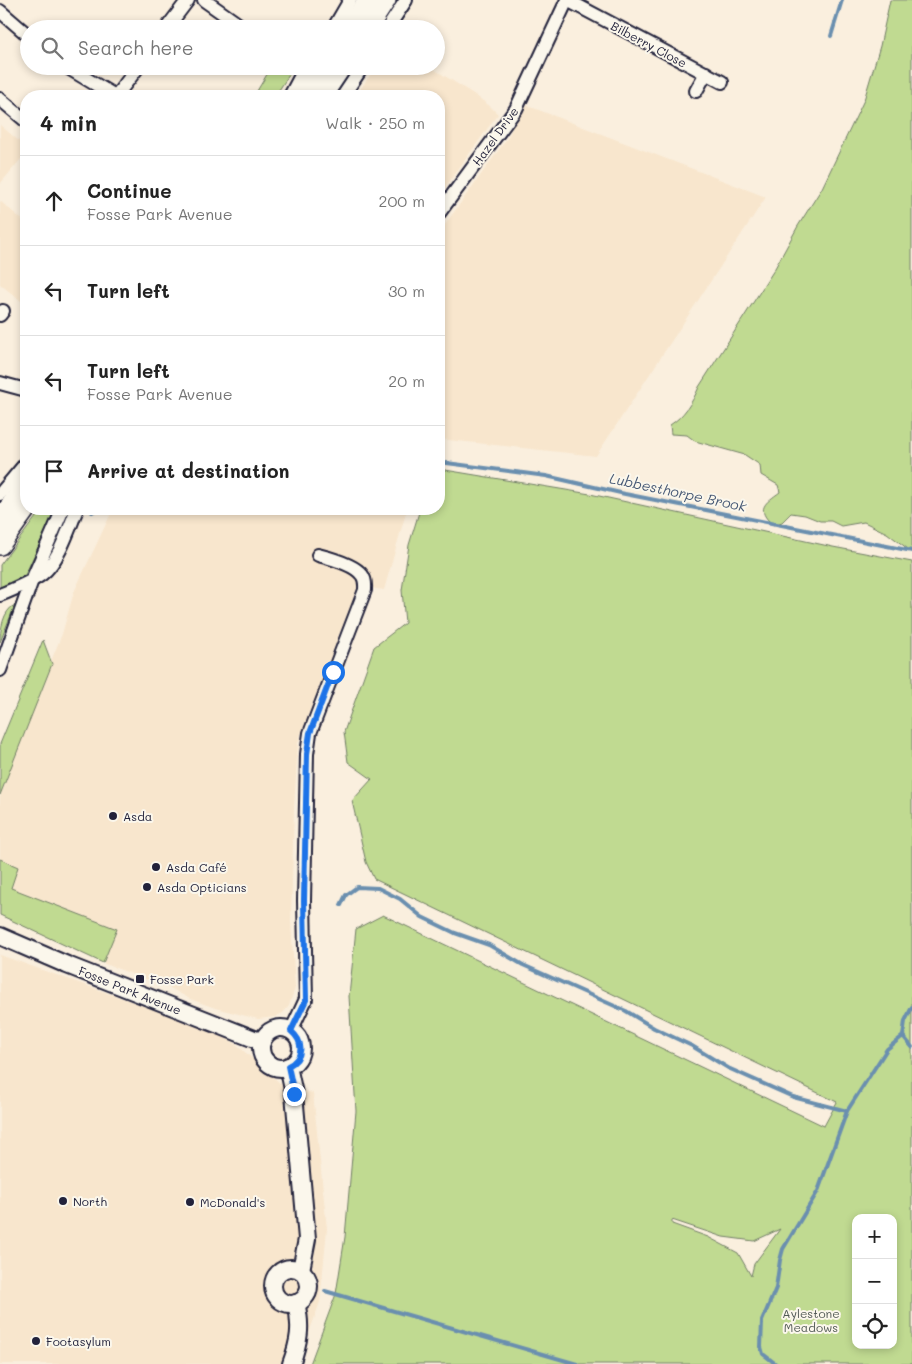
<!DOCTYPE html>
<html lang="en">
<head>
<meta charset="utf-8">
<style>
	body { margin:0; font-family:Mali,sans-serif; background:#f2f2f2; color:#222 }
	.controls { position:absolute; right:15px; bottom:15px; display:grid; overflow:hidden; border-radius:10px; box-shadow:0 2px 8px #0003 }
	.controls button { width:45px; height:45px; display:grid; place-items:center; padding:0; border:0; border-bottom:1px solid #e0e0e0; background:#fff; color:#222; font:25px sans-serif }
	.stop { position:absolute; width:15px; height:15px; margin:-11px; border:4px solid #1a73e8; border-radius:50%; background:#fff }
	.stop.end { background:#1a73e8; border-color:#fff; box-shadow:0 1px 5px #0008 }
	.list { margin:0; padding:0; list-style:none }
	h2 { display:flex; justify-content:space-between; align-items:center; height:65px; margin:0; padding:0 20px; font-size:21px }
	h2 small { font-size:16px; font-weight:400; color:#767676 }
	.list li { display:grid; grid-template-columns:32px 1fr auto; gap:15px; align-items:center; box-sizing:border-box; height:90px; padding:0 20px; border-top:1px solid #e0e0e0 }
	.list b { display:block; font-size:19px; white-space:nowrap }
	.list p { margin:0; font-size:16px; white-space:nowrap; color:#767676 }
	.list em { font-size:16px; font-style:normal; color:#767676 }
	.icon { flex:none; width:28px; height:28px; fill:none; stroke:currentColor; stroke-width:2; stroke-linecap:round; stroke-linejoin:round }
	.map { position:relative; flex:none; width:912px; height:1364px; overflow:hidden }
	.search { position:absolute; background:#fff; box-shadow:0 2px 8px #0003; left:20px; top:20px; width:425px; height:55px; display:flex; align-items:center; gap:12px; box-sizing:border-box; padding:0 18px; border-radius:28px; color:#767676; font-size:19px }
	.panel { position:absolute; background:#fff; box-shadow:0 2px 8px #0003; left:20px; top:90px; width:425px; height:425px; border-radius:20px }
	.map>svg:first-child { display:block }
	.built { fill:#f8e6cd }
	.green { fill:#c0da91; stroke:#717e66; fill-rule:evenodd }
	.lines { fill:none; stroke-linecap:round; stroke-linejoin:round }
	.stream { stroke:#6b8faf; stroke-width:4 }
	.street-casing { stroke:#22223b; stroke-width:16 }
	.secondary-casing { stroke:#22223b; stroke-width:20 }
	.primary-casing { stroke:#22223b; stroke-width:22 }
	.street { stroke:#fbf7ec; stroke-width:12 }
	.secondary { stroke:#fbf7ec; stroke-width:16 }
	.primary { stroke:#fbf7ec; stroke-width:19 }
	.route { stroke:#1a73e8; stroke-width:6 }
	.poi-dot { fill:#22223b; stroke:#fbf7ec; stroke-width:2 }
	.labels { text-anchor:middle; dominant-baseline:central; stroke-width:4; stroke-linejoin:round; paint-order:stroke }
	.street-label { font-size:12px; fill:#22223b; stroke:#fbf7ec }
	.poi-label { font-size:12px; fill:#22223b; stroke:#fbf7ec; text-anchor:start }
	.park-label { font-size:12px; fill:#515955; stroke:#fbf7ec }
	.water-label { font-size:14px; font-style:italic; fill:#475975; stroke:#fbf7ec }
</style>
</head>
<body>
<div class="map">
<svg width="912" height="1364" viewBox="0 0 912 1364">
	<rect width="100%" height="100%" fill="#faefde"/>
	<filter id="ink" filterUnits="userSpaceOnUse"><feTurbulence type="fractalNoise" baseFrequency=".02" numOctaves="2"/><feDisplacementMap in="SourceGraphic" scale="10" xChannelSelector="R" yChannelSelector="G"/><feConvolveMatrix kernelMatrix="1 2 1 2 8 2 1 2 1" color-interpolation-filters="sRGB"/></filter>
	<g filter="url(#ink)">
		<!-- built -->
		<g class="built">
			<path d="M 376,66 L 429,66 L 475,95 L 491,107 L 498,114 L 439,196 L 439,96 L 356,96 Z"/>
			<path d="M 523,104 L 766,197 L 596,456 L 439,439 L 439,233 L 508,137 Z"/>
			<path d="M 0,125 L 26,147 L 26,153 L 0,184 Z"/>
			<path d="M 0,201 L 26,223 L 26,305 L 0,284 Z"/>
			<path d="M 113,509 L 407,509 L 384,590 L 358,586 L 298,742 L 294,808 L 291,922 L 295,988 L 289,1006 L 283,1013 L 275,1017 L 258,1019 L 215,1008 L 190,999 L 170,988 L 105,964 L 0,915 L 0,787 L 62,634 L 74,592 Z"/>
			<path d="M 0,955 L 215,1031 L 236,1044 L 282,1085 L 313,1093 L 327,1229 L 320,1302 L 298,1364 L 0,1364 Z"/>
		</g>
		<!-- green -->
		<g class="green">
			<path d="M 890,0 L 912,0 L 912,552 L 887,533 L 864,522 L 841,526 L 831,521 L 820,521 L 805,515 L 791,513 L 782,522 L 773,525 C 755,509 765,503 780,492 L 778,485 L 761,475 L 760,465 L 745,455 L 695,441 L 687,435 L 671,434 L 670,425 C 684,416 692,403 699,387 L 774,270 L 798,226 L 822,188 L 864,100 L 880,46 Z"/>
			<path d="M 272,66 L 291,66 L 293,69 L 275,96 L 254,96 Z"/>
			<path d="M 439,469 L 590,494 L 833,547 L 912,562 L 912,1364 L 310,1364 L 336,1294 L 345,1237 L 356,1111 L 349,996 L 356,929 L 383,915 L 824,1126 L 837,1102 L 374,879 L 366,862 L 352,801 L 372,779 L 348,762 L 344,732 L 374,647 L 405,623 L 402,590 L 409,545 L 420,509 L 439,509 ZM 856,1218 L 893,1218 L 893,1345 L 856,1345 ZM 672,1220 L 723,1237 L 754,1241 L 780,1229 L 754,1264 L 751,1276 L 738,1253 L 708,1237 L 672,1224 Z"/>
			<path d="M 42,509 L 56,509 L 25,575 L 0,587 L 0,565 Z"/>
			<path d="M 15,605 L 0,642 C 0,631 3,610 15,605 Z"/>
			<path d="M 43,640 L 52,664 L 0,795 L 0,744 Z"/>
			<path d="M 0,859 L 18,867 L 11,888 L 117,929 L 103,963 L 0,915 Z"/>
		</g>
		<g class="lines">
			<!-- stream -->
			<g class="stream">
				<path d="M 831,36 L 842,0"/>
				<path d="M 439,462 L 546,476 L 625,494 L 912,551"/>
				<path d="M 92,512 L 97,509"/>
				<path d="M 341,905 L 346,895 L 357,887 L 378,888 L 400,899 L 422,917 L 455,933 L 489,945 L 523,965 L 626,1011 L 654,1028 L 692,1046 L 728,1068 L 793,1097 L 847,1111 L 887,1049 L 903,1036 L 912,1047"/>
				<path d="M 903,1036 L 905,1021 L 912,1007"/>
				<path d="M 325,1291 L 577,1364"/>
				<path d="M 776,1364 L 763,1354 L 761,1347 L 762,1321 L 776,1288 L 780,1260 L 783,1249 L 818,1191 L 847,1111"/>
			</g>
			<defs>
				<g id="street">
					<path d="M 204,0 L 245,29"/>
					<path d="M 567,0 L 722,82"/>
					<path d="M 0,11 L 29,36"/>
					<path d="M 166,29 L 188,0"/>
					<path d="M 333,29 L 350,0"/>
					<path d="M 387,29 L 406,0"/>
					<path d="M 65,66 L 115,96"/>
					<path d="M 696,91 L 706,73"/>
					<path d="M 116,96 L 139,66"/>
					<path d="M 290,96 L 306,66"/>
					<path d="M 343,96 L 363,66"/>
					<path d="M 0,99 L 26,121"/>
					<path d="M 439,213 L 516,109 L 567,0"/>
					<path d="M 0,315 L 3,311"/>
					<path d="M 0,383 L 26,390"/>
					<path d="M 0,494 L 26,463"/>
					<path d="M 0,595 C 14,589 30,583 42,574 C 59,561 69,528 77,509"/>
					<path d="M 0,670 L 32,580 L 63,509"/>
					<path d="M 291,1031 L 306,999 L 304,901 L 307,754 L 310,733 L 365,590 C 365,585 366,580 362,575 C 355,565 330,558 318,555"/>
				</g>
				<g id="secondary">
					<path d="M 0,936 L 67,965 L 262,1042"/>
					<circle cx="281" cy="1048" r="20"/>
					<path d="M 288,1066 L 294,1094 L 307,1239 L 301,1270"/>
					<circle cx="291" cy="1286" r="18"/>
					<path d="M 291,1364 C 299,1342 302,1327 296,1303"/>
				</g>
				<g id="primary">
					<path d="M 349,29 L 368,0"/>
					<path d="M 367,29 L 386,0"/>
					<path d="M 304,96 L 324,66"/>
					<path d="M 322,96 L 342,66"/>
					<path d="M 0,520 L 26,484"/>
					<path d="M 0,545 L 26,509"/>
				</g>
			</defs>
			<!-- street casing -->
			<use href="#street" class="street-casing"/>
			<!-- secondary casing -->
			<use href="#secondary" class="secondary-casing"/>
			<!-- primary casing -->
			<use href="#primary" class="primary-casing"/>
			<!-- street -->
			<use href="#street" class="street"/>
			<!-- secondary -->
			<use href="#secondary" class="secondary"/>
			<!-- primary -->
			<use href="#primary" class="primary"/>
		</g>
	</g>
	<g class="lines" filter="url(#ink)">
		<!-- route -->
		<path class="route" d="M 294,1094 L 288,1066 C 304,1058 304,1042 291,1031 L 306,1000 L 304,901 L 307,754 L 310,733 L 333,672"/>
	</g>
	<!-- markers -->
	<g class="poi-dot">
		<circle cx="113" cy="816" r="5"/>
		<circle cx="156" cy="867" r="5"/>
		<circle cx="147" cy="887" r="5"/>
		<rect x="135" y="974" width="10" height="10" rx="2.5"/>
		<circle cx="63" cy="1201" r="5"/>
		<circle cx="190" cy="1202" r="5"/>
		<circle cx="36" cy="1341" r="5"/>
	</g>
	<g class="labels">
		<!-- street labels -->
		<g class="street-label">
			<text transform="translate(649 44) rotate(28)">Bilberry Close</text>
			<text transform="translate(495 136) rotate(-54)">Hazel Drive</text>
			<text transform="translate(130 990) rotate(22)">Fosse Park Avenue</text>
		</g>
		<!-- poi labels -->
		<g class="poi-label">
			<text x="123" y="816">Asda</text>
			<text x="166" y="867">Asda Café</text>
			<text x="157" y="887">Asda Opticians</text>
			<text x="150" y="979">Fosse Park</text>
			<text x="73" y="1201">North</text>
			<text x="200" y="1202">McDonald's</text>
			<text x="46" y="1341">Footasylum</text>
		</g>
		<!-- park labels -->
		<g class="park-label">
			<text x="811" y="1313">Aylestone<tspan x="811" dy="14">Meadows</tspan></text>
		</g>
		<!-- water labels -->
		<g class="water-label">
			<text transform="translate(678 492) rotate(12)">Lubbesthorpe Brook</text>
		</g>
	</g>
</svg>
<div class="controls">
<button>+</button>
<button>−</button>
<button><svg class="icon" aria-label="locate" viewBox="0 0 24 24"><circle cx="12" cy="12" r="6"/><path d="M12 2v4M12 18v4M2 12h4M18 12h4"/></svg></button>
</div>
<div class="stop" style="left:333px;top:672px"></div>
<div class="stop end" style="left:294px;top:1094px"></div>
<div class="search"><svg class="icon" aria-label="search" viewBox="0 0 24 24"><circle cx="10" cy="10" r="6"/><path d="M15 15l6 6"/></svg>Search here</div>
<section class="panel">
<h2>4 min<small>Walk · 250 m</small></h2>
<ul class="list">
<li><svg class="icon" aria-label="ahead" viewBox="0 0 24 24"><path d="M12 20V5M6 11l6-6 6 6"/></svg><div><b>Continue</b><p>Fosse Park Avenue</p></div><em>200 m</em></li>
<li><svg class="icon" aria-label="left" viewBox="0 0 24 24"><path d="M17 20v-9H6M10 6l-5 5 5 5"/></svg><div><b>Turn left</b></div><em>30 m</em></li>
<li><svg class="icon" aria-label="left" viewBox="0 0 24 24"><path d="M17 20v-9H6M10 6l-5 5 5 5"/></svg><div><b>Turn left</b><p>Fosse Park Avenue</p></div><em>20 m</em></li>
<li><svg class="icon" aria-label="arrive" viewBox="0 0 24 24"><path d="M6 21V4h12l-3 4 3 4H6"/></svg><div><b>Arrive at destination</b></div></li>
</ul>
</section>
</div>
</body>
</html>
